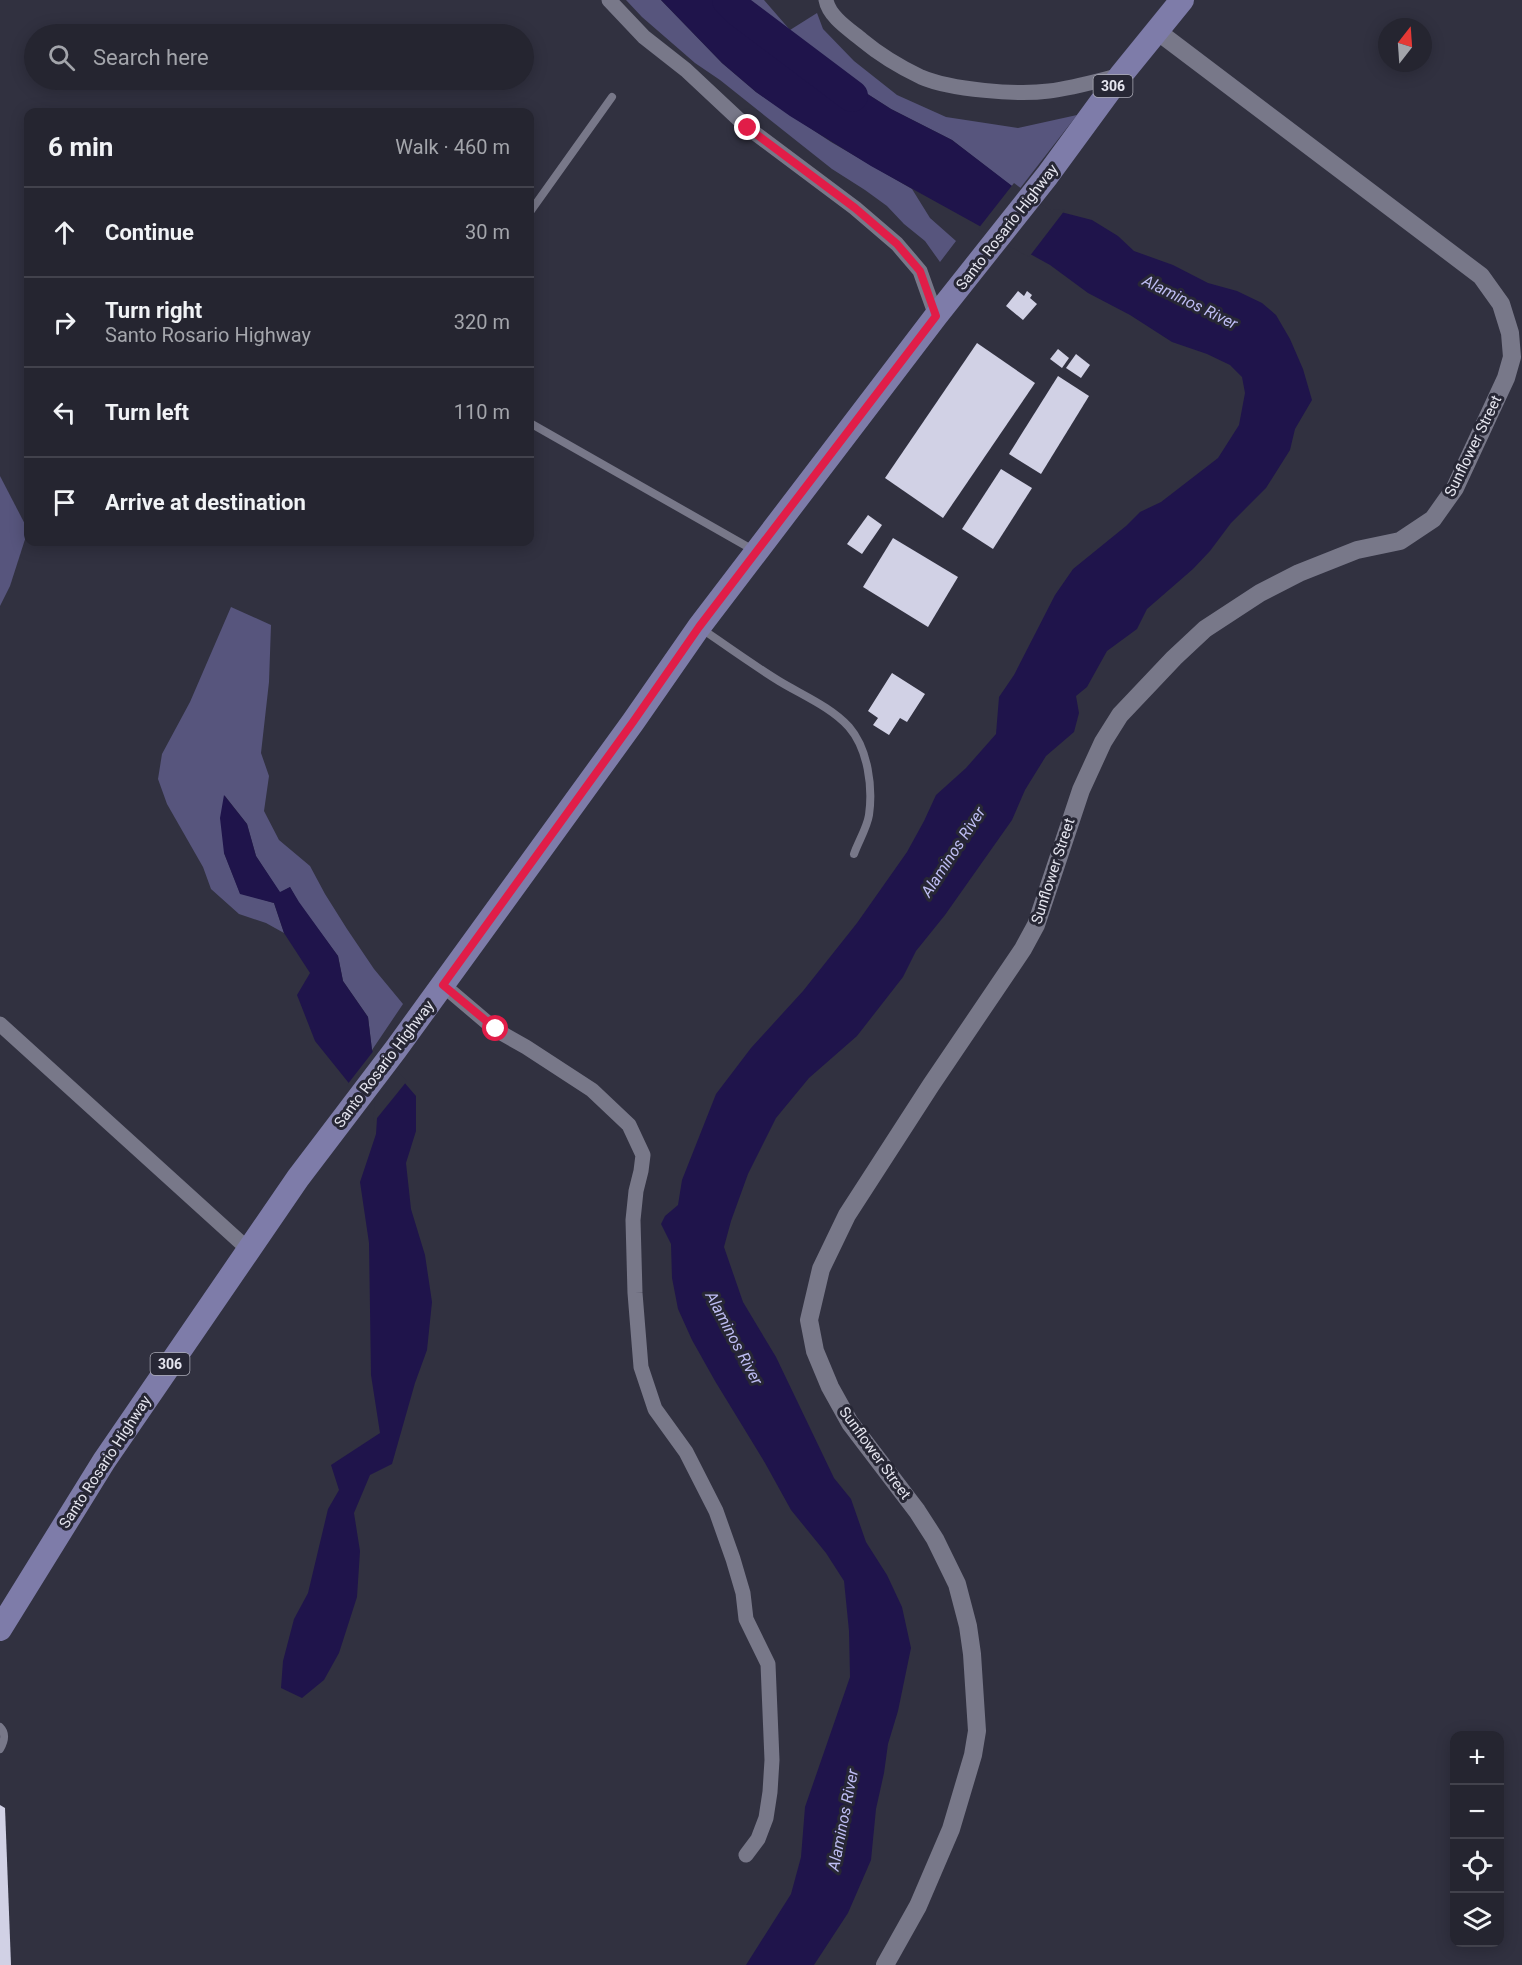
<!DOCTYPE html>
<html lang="en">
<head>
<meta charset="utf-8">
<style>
	body { margin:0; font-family:Roboto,sans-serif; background:#31313c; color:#f1f3f6 }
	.controls { position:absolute; right:18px; bottom:18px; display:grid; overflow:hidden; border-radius:12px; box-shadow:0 3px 15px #0003 }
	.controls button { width:54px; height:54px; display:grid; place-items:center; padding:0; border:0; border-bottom:2px solid #42424c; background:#252530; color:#f1f3f6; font:30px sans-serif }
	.compass { position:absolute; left:1378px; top:18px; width:54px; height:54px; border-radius:50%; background:#252530; box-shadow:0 3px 15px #0003; rotate:17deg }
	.stop { position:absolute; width:18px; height:18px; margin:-14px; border:4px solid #e11d48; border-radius:50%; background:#fff }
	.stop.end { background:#e11d48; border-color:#fff; box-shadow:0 2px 6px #0008 }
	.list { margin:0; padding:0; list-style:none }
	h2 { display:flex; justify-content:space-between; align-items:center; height:78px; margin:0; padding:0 24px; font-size:26px }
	h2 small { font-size:20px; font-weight:400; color:#a3a5ab }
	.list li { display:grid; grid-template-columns:39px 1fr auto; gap:18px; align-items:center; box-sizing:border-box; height:90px; padding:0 24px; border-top:2px solid #42424c }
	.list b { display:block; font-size:22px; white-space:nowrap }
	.list p { margin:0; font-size:20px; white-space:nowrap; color:#a3a5ab }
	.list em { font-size:20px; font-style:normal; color:#a3a5ab }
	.icon { flex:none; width:33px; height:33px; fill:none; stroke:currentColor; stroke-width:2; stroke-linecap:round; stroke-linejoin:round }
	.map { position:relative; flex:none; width:1522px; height:1965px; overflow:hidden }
	.search { position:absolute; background:#252530; box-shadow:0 3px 15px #0003; left:24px; top:24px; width:510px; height:66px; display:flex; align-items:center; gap:15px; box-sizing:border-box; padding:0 21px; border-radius:33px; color:#a3a5ab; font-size:22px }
	.panel { position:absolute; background:#252530; box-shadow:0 3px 15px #0003; left:24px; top:108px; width:510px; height:438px; border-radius:12px }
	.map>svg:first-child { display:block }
	.green { fill:#57557d }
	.water { fill:#1f144b }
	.pier { fill:#313140 }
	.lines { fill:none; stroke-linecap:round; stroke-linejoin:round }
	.river { stroke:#1f144b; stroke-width:32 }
	.building { fill:#d1d1e5 }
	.service { stroke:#787889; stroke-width:8 }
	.minor { stroke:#787889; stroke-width:15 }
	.tertiary { stroke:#787889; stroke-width:18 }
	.primary { stroke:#7e7ca9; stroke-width:24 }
	.route { stroke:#e11d48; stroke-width:8 }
	.labels { text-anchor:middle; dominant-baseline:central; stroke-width:6; stroke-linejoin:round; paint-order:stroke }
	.shield { fill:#272735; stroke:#acacb7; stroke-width:1.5 }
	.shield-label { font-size:14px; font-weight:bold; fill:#e5e5ef }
	.street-label { font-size:15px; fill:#e5e5ef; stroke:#272735 }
	.water-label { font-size:16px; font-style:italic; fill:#bebdf3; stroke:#272735 }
</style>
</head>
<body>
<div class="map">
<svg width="1522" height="1965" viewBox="0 0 1522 1965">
	<rect width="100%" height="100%" fill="#313140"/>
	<!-- green -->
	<g class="green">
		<path d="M 626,0 L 661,0 L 722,63 L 756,92 L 831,142 L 912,189 L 930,218 L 956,241 L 940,262 L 925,241 L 904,224 L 887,206 L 865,190 L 832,169 L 720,80 L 695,63 L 642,17 Z"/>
		<path d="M 724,0 L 764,0 L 790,30 L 817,13 L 823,29 L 854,61 L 897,95 L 946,117 L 1018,128 L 1077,115 L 1018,191 L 952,140 L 891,109 L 841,77 L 808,67 L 767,42 Z"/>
		<path d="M 0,476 L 28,530 L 10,586 L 0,606 Z"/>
		<path d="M 231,607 L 271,625 L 269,682 L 261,753 L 269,776 L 264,811 L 279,840 L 310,866 L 325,894 L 347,929 L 374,969 L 403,1004 L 372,1050 L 368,1017 L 343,981 L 338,956 L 298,902 L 290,887 L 280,893 L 256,856 L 247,824 L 225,796 L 224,853 L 240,893 L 274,903 L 284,933 L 266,923 L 239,914 L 211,889 L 203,867 L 167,804 L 158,779 L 162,754 L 190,702 Z"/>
	</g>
	<!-- water -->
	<g class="water">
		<path d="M 661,0 L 724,0 L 767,42 L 808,67 L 841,77 L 891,109 L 952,140 L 1046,212 L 1061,212 L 1092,220 L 1118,236 L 1134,251 L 1173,265 L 1208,283 L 1237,291 L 1262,303 L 1276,315 L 1290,339 L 1303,369 L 1312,400 L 1295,429 L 1290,450 L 1266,488 L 1231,523 L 1210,551 L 1193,569 L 1147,609 L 1137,629 L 1107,651 L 1087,687 L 1076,696 L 1079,713 L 1074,732 L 1046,756 L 1025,790 L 1012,820 L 945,915 L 916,951 L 903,977 L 857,1036 L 809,1078 L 776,1118 L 748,1174 L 731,1221 L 724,1247 L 743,1302 L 776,1357 L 834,1478 L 851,1499 L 866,1542 L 887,1575 L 902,1607 L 911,1648 L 898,1711 L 888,1744 L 884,1773 L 876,1809 L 871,1860 L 848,1913 L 814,1965 L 746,1965 L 791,1894 L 801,1857 L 805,1807 L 850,1677 L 849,1631 L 844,1581 L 826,1553 L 791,1510 L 765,1463 L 715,1381 L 692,1340 L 678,1309 L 672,1278 L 671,1244 L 661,1224 L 665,1216 L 678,1205 L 682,1180 L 716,1094 L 751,1048 L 803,991 L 857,923 L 907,852 L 924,821 L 936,795 L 966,768 L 996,734 L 999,697 L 1014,675 L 1055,595 L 1073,569 L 1126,526 L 1140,512 L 1161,502 L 1218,458 L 1239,425 L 1245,393 L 1242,377 L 1230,365 L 1207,354 L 1172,342 L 1130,315 L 1088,293 L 1050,265 L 871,166 L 790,116 L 756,92 L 722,63 Z"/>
		<path d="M 224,795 L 247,824 L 256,856 L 280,892 L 290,887 L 299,902 L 338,956 L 343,981 L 368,1017 L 372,1050 L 378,1062 L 356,1092 L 315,1041 L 297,995 L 310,973 L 284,933 L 274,903 L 240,894 L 224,853 L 220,818 Z"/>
		<path d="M 397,1074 L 416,1096 L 416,1131 L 406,1163 L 411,1209 L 425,1255 L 432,1302 L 427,1350 L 415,1383 L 392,1464 L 370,1475 L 354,1513 L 360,1551 L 357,1597 L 339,1653 L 324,1680 L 302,1698 L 281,1688 L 283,1661 L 294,1619 L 308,1593 L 328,1509 L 339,1490 L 331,1465 L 380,1433 L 371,1375 L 369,1243 L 360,1182 L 376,1134 L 378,1103 Z"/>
	</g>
	<!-- pier -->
	<g class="pier">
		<path d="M 1014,183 L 1048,209 L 1065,210 L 1029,257 L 978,229 Z"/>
		<path d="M 375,1049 L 380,1061 L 354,1094 L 347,1085 Z"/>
		<path d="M 397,1071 L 407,1081 L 373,1123 L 375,1101 Z"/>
	</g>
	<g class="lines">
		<!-- river -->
		<path class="river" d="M 728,0 L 739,11 L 852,96"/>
	</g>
	<!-- building -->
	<g class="building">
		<path d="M 1018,291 L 1024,296 L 1027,291 L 1032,295 L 1030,298 L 1037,304 L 1023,320 L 1006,306 Z"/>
		<path d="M 977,343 L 1035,383 L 943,518 L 885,478 Z"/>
		<path d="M 1058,349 L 1069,358 L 1062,368 L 1050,359 Z"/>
		<path d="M 1076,354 L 1090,365 L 1081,378 L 1066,368 Z"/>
		<path d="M 1058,376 L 1089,396 L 1041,474 L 1009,454 Z"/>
		<path d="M 1001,469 L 1032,488 L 993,549 L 962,529 Z"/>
		<path d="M 868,515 L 882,525 L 862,554 L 847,544 Z"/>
		<path d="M 893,538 L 958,577 L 928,627 L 863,587 Z"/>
		<path d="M 892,673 L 925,694 L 907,722 L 900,718 L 889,735 L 873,725 L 878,718 L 868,711 Z"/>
		<path d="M 0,1805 L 5,1808 L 11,1965 L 0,1965 Z"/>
	</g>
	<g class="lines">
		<!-- service -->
		<g class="service">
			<path d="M 530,212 L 612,97"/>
			<path d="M 530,423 L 755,551"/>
			<path d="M 702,629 C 728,647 753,665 779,681 C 802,695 831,707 849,727 C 868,749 873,787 869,815 C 867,828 858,842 854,854"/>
			<path d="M 0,1727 C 7,1734 4,1742 0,1749"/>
		</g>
		<!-- minor -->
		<g class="minor">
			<path d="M 609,0 L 644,37 L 686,70 L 748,128 L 855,208 L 897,244 L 920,271 L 936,316"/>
			<path d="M 826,0 C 829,17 850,30 862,40 C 880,55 900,67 921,77 C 951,90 1017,95 1049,91 C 1073,88 1097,81 1121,75"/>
			<path d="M 443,985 L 496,1030 L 526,1047 L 592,1090 L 629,1125 L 643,1155 L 641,1171 L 636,1191 L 633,1220 L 635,1293 L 641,1367 L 655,1409 L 686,1452 L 716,1511 L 733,1559 L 743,1593 L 746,1619 L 768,1664 L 772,1760 L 770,1792 L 766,1818 L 758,1839 L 746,1855"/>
			<path d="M 0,1024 L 249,1250"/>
		</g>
		<!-- tertiary -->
		<path class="tertiary" d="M 885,1965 L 918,1906 L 951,1829 L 973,1755 L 977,1731 L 972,1654 L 968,1626 L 957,1584 L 935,1539 L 917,1511 L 850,1423 L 830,1387 L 815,1351 L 809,1320 L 821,1269 L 847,1215 L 931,1085 L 1023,949 L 1036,925 L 1081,790 L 1103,742 L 1120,715 L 1174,658 L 1205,629 L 1260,593 L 1299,573 L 1357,550 L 1400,541 L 1433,519 L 1455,488 L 1506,378 L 1512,357 L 1510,333 L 1501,304 L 1481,276 L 1157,31"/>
		<!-- primary -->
		<path class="primary" d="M 0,1629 L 104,1461 L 298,1178 L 396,1049 L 633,722 L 699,627 L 936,316 L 1047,176 L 1121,75 L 1182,0"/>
	</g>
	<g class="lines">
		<!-- route -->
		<path class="route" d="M 496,1029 L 443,985 L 633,722 L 699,627 L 936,316 L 920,271 L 897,244 L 855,208 L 748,128"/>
	</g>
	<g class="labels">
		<!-- shield labels -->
		<g class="shield">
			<rect x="1093.5" y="75" width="39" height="22" rx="4.5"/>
			<rect x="150.5" y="1353" width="39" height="22" rx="4.5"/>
		</g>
		<g class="shield-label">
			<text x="1113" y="86">306</text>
			<text x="170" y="1364">306</text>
		</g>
		<!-- street labels -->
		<g class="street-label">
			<text transform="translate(1007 227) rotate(-52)">Santo Rosario Highway</text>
			<text transform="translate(1473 446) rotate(-64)">Sunflower Street</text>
			<text transform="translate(1053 871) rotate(-72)">Sunflower Street</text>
			<text transform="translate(384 1064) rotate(-53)">Santo Rosario Highway</text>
			<text transform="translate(875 1453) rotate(54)">Sunflower Street</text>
			<text transform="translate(105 1462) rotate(-57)">Santo Rosario Highway</text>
		</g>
		<!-- water labels -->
		<g class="water-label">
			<text transform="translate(1190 302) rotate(26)">Alaminos River</text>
			<text transform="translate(953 852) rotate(-57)">Alaminos River</text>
			<text transform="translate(734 1338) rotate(62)">Alaminos River</text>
			<text transform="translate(843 1820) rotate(-79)">Alaminos River</text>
		</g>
	</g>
</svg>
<div class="controls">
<button>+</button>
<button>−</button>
<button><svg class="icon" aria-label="locate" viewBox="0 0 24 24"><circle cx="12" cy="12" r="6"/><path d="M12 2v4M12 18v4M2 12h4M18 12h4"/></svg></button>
<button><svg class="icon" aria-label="layers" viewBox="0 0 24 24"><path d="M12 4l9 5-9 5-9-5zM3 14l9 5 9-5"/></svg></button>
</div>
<svg class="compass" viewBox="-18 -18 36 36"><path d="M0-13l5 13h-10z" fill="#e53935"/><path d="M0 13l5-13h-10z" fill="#a3a5ab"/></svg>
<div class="stop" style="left:496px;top:1029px"></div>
<div class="stop end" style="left:748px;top:128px"></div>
<div class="search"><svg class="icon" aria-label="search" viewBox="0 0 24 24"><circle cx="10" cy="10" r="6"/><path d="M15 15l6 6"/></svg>Search here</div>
<section class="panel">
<h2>6 min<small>Walk · 460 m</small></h2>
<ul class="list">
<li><svg class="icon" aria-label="ahead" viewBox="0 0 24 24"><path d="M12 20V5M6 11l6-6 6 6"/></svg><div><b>Continue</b></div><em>30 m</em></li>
<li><svg class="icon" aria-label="right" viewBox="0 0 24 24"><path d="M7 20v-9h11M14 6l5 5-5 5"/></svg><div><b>Turn right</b><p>Santo Rosario Highway</p></div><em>320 m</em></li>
<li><svg class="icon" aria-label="left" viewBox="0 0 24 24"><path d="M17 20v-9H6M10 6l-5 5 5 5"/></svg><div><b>Turn left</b></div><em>110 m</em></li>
<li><svg class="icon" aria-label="arrive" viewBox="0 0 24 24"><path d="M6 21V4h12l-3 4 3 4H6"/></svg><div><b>Arrive at destination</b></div></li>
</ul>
</section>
</div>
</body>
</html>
